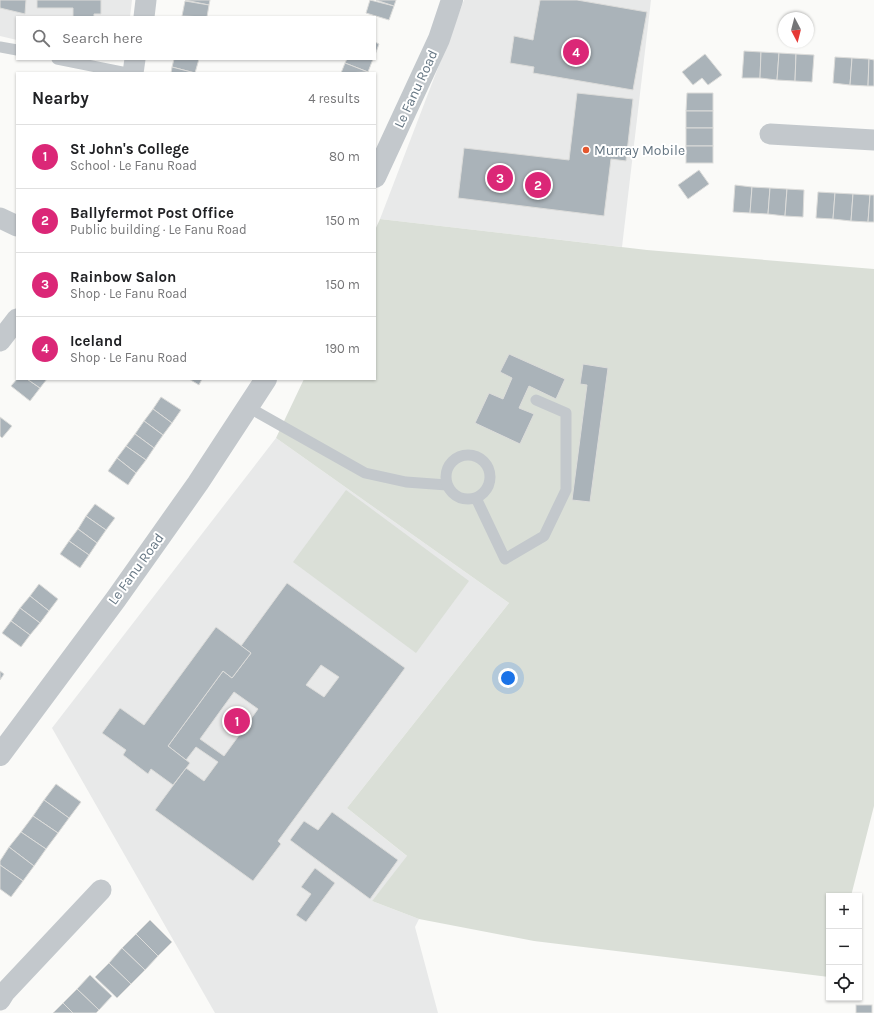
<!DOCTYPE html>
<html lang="en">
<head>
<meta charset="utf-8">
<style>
	body { margin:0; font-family:Karla,sans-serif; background:#f2f2f2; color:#202124 }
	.controls { position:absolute; right:12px; bottom:12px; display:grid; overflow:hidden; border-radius:0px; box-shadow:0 1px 3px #0004 }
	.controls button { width:36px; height:36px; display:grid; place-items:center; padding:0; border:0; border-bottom:1px solid #e0e0e0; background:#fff; color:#202124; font:20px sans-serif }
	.compass { position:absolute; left:778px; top:12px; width:36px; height:36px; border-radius:50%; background:#fff; box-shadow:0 1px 3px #0004; rotate:173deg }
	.you { position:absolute; left:508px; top:678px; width:14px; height:14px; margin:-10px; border:3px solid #fff; border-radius:50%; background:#1a73e8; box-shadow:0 0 0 6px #1a73e833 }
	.badge { display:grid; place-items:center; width:26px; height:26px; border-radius:50%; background:#db2777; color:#fff; font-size:13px; font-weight:700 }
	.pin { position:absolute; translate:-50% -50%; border:2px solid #fff; box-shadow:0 1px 4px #0006 }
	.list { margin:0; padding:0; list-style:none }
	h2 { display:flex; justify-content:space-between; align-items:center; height:52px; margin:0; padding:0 16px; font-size:17px }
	h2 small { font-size:13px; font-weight:400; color:#757577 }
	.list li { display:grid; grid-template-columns:26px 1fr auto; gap:12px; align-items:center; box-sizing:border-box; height:64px; padding:0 16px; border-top:1px solid #e0e0e0 }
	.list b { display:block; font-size:15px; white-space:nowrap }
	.list p { margin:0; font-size:13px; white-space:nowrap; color:#757577 }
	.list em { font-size:13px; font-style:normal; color:#757577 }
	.icon { flex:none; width:22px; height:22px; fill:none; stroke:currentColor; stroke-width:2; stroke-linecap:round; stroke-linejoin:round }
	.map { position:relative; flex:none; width:874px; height:1013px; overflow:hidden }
	.search { position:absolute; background:#fff; box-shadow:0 1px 3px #0004; left:16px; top:16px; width:360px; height:44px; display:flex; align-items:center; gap:10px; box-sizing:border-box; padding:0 14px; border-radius:0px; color:#757577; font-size:15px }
	.panel { position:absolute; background:#fff; box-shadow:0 1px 3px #0004; left:16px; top:72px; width:360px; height:308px; border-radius:0px }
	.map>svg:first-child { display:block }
	.built { fill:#e8e9e9 }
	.green { fill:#dadfd7 }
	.building { fill:#aab3b9; stroke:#dcdcda; fill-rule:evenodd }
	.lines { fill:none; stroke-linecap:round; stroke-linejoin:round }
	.service { stroke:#c3c8cc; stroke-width:11 }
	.minor { stroke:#c3c8cc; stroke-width:21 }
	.tertiary { stroke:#c3c8cc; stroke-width:22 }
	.poi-dot { fill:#e4572e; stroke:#fff; stroke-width:1.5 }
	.labels { text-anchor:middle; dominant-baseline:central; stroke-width:4; stroke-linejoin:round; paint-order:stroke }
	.street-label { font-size:14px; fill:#657683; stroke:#fff }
	.poi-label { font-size:14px; fill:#657683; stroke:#fff; text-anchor:start }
</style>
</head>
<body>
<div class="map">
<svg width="874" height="1013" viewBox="0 0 874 1013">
	<rect width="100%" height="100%" fill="#fafaf8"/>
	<!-- built -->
	<g class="built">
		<path d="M 0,0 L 132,0 L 130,17 L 17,17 L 17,40 L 0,36 Z"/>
		<path d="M 464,0 L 651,0 L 622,247 L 380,219 Z"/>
		<path d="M 276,438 L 509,603 L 347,808 L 408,857 L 372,901 L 419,919 L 415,927 L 438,1013 L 215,1013 L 52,728 Z"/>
	</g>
	<!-- green -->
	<g class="green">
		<path d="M 380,219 L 647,250 L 874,269 L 874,806 L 851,896 L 829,896 L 829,977 L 534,941 L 419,919 L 372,901 L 407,856 L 347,808 L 509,603 L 276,438 L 304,379 L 375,379 L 375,230 Z"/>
		<path d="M 346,490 L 469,581 L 416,653 L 293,562 Z"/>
	</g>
	<!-- building -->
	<g class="building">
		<path d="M 0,0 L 26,0 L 25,14 L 0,8 Z"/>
		<path d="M 37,0 L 101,0 L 101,14 L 94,14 L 94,17 L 73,17 L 73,8 L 37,8 Z"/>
		<path d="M 185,0 L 210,0 L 209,5 Z"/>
		<path d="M 370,0 L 394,6 L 389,20 L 366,13 Z"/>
		<path d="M 376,0 L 396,0 L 394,6 Z"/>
		<path d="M 540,0 L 577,0 L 647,12 L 633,90 L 533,73 L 534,67 L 510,63 L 514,36 L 533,40 Z"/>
		<path d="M 185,1 L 209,5 L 207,17 L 182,16 Z"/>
		<path d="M 375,42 L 379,44 L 375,55 Z"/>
		<path d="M 744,51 L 761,52 L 760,78 L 742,78 Z"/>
		<path d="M 761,52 L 779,53 L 777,80 L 760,78 Z"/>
		<path d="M 779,53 L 796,54 L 795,81 L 777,80 Z"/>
		<path d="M 705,54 L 722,75 L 708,85 L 702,78 L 693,85 L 682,72 Z"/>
		<path d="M 796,54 L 814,55 L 812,82 L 795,81 Z"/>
		<path d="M 835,57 L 852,58 L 850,85 L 833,83 Z"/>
		<path d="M 852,58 L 869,59 L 868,86 L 850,85 Z"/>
		<path d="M 174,59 L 199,59 L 195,73 L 172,67 Z"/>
		<path d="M 347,59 L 373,59 L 368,72 L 345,63 Z"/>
		<path d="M 869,59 L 874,60 L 874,86 L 868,86 Z"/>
		<path d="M 345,63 L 368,72 L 341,73 Z"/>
		<path d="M 172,67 L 195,73 L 171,73 Z"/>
		<path d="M 577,93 L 633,99 L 626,161 L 611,159 L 604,216 L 458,198 L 464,148 L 569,160 Z"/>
		<path d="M 687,93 L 713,93 L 713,111 L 686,111 Z"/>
		<rect x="686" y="111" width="27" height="17"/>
		<rect x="686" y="128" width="27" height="18"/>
		<rect x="686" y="146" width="27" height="17"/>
		<path d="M 699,170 L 709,184 L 688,199 L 678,185 Z"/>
		<path d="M 735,185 L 752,187 L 750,213 L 733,212 Z"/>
		<path d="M 752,187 L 770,188 L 768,214 L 750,213 Z"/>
		<path d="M 770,188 L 787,189 L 785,216 L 768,214 Z"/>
		<path d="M 787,189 L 804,190 L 803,217 L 785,216 Z"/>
		<path d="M 818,192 L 835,193 L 833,219 L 816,218 Z"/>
		<path d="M 835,193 L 853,194 L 851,221 L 833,219 Z"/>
		<path d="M 853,194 L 870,195 L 868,222 L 851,221 Z"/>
		<path d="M 870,195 L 874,195 L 874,222 L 868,222 Z"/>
		<path d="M 509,354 L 565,379 L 556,399 L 529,386 L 519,408 L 534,414 L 520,444 L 475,423 L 489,393 L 503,399 L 512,378 L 500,372 Z"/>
		<path d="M 583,364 L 608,368 L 590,502 L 572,500 L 587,385 L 580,384 Z"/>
		<path d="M 17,379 L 27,379 L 40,388 L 30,401 L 11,386 Z"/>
		<path d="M 27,379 L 47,379 L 40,388 Z"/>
		<path d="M 189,379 L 202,379 L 199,385 Z"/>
		<path d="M 161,397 L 181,410 L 172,423 L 153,409 Z"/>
		<path d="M 153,409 L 172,423 L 163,435 L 144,421 Z"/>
		<path d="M 0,417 L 12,426 L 2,438 L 0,436 Z"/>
		<path d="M 144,421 L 163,435 L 154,448 L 135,434 Z"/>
		<path d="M 135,434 L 154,448 L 146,460 L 126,446 Z"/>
		<path d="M 126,446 L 146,460 L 136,473 L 117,458 Z"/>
		<path d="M 117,458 L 136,473 L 128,485 L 108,471 Z"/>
		<path d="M 95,504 L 115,518 L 106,530 L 86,516 Z"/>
		<path d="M 86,516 L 106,530 L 97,543 L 78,529 Z"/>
		<path d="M 78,529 L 97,543 L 89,555 L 69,541 Z"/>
		<path d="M 69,541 L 89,555 L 80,568 L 60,554 Z"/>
		<path d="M 287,583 L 405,668 L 278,841 L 281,844 L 253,881 L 155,810 L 186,768 L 204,781 L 218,762 L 196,747 L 186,760 L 168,746 L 223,671 L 232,678 L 251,653 L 241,646 ZM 321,665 L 339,677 L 324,697 L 306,685 ZM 234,692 L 258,709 L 224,756 L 200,739 Z"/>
		<path d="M 39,584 L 58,599 L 49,611 L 30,596 Z"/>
		<path d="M 30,596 L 49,611 L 40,623 L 20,608 Z"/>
		<path d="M 20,608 L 40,623 L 30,635 L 11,621 Z"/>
		<path d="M 11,621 L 30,635 L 21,647 L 2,633 Z"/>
		<path d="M 216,627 L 251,653 L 232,678 L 223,671 L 168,746 L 190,763 L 173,785 L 151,769 L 148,774 L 123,755 L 126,750 L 102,733 L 120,708 L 144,725 Z"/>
		<path d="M 0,671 L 4,674 L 0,680 Z"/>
		<path d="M 56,784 L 81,802 L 69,818 L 44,800 Z"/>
		<path d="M 44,800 L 69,818 L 58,833 L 33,816 Z"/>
		<path d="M 332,812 L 398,860 L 370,899 L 290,840 L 304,821 L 318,830 Z"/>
		<path d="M 33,816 L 58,833 L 46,849 L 21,832 Z"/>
		<path d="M 21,832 L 46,849 L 34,866 L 9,847 Z"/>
		<path d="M 9,847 L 34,866 L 23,881 L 0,865 L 0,861 Z"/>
		<path d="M 0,865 L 23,881 L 11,897 L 0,889 Z"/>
		<path d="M 315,868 L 335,883 L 306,922 L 296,915 L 311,894 L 301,887 Z"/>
		<path d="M 150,920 L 172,942 L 158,956 L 136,934 Z"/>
		<path d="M 136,934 L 158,956 L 145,970 L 122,948 Z"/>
		<path d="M 122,948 L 145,970 L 131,984 L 109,963 Z"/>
		<path d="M 109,963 L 131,984 L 117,998 L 95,977 Z"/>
		<path d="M 90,975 L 112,996 L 99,1010 L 77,989 Z"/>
		<path d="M 77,989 L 99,1010 L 96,1013 L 73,1013 L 63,1003 Z"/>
		<path d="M 63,1003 L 73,1013 L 53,1013 Z"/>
		<rect x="856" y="1005" width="16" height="8"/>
	</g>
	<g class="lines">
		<!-- service -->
		<g class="service">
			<path d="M 0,47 L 17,50"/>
			<path d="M 57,59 L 127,73"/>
			<path d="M 248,407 L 365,473 L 406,482 L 447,485"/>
			<circle cx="468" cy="477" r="22"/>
			<path d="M 476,498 L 505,559 L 544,536 L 566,490 L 566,413 L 536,400"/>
		</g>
		<!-- minor -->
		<g class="minor">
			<path d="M 144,17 L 146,0"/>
			<path d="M 133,73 L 135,59"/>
			<path d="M 770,134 L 874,140"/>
			<path d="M 0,218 L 17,226"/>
			<path d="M 0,341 L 17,319"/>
			<path d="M 0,1000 L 5,992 L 101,890"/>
		</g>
		<!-- tertiary -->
		<g class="tertiary">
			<path d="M 375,177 L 439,39 L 452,0"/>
			<path d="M 0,755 L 116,599 L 198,483 L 266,379"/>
		</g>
	</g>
	<!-- markers -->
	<circle class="poi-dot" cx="586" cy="150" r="4"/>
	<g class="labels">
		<!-- street labels -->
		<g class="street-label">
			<text transform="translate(416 89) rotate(-65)">Le Fanu Road</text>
			<text transform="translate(136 569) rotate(-54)">Le Fanu Road</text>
		</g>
		<!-- poi labels -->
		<g class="poi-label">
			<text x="594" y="150">Murray Mobile</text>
		</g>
	</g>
</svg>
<div class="controls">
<button>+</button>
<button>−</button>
<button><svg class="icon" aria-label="locate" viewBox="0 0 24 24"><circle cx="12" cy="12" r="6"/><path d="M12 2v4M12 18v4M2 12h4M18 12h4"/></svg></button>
</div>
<svg class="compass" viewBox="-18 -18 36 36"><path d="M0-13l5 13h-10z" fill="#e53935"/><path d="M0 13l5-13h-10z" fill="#757577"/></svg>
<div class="you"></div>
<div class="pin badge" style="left:237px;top:721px">1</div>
<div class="pin badge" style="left:538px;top:185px">2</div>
<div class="pin badge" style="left:500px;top:178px">3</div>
<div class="pin badge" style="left:576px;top:52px">4</div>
<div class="search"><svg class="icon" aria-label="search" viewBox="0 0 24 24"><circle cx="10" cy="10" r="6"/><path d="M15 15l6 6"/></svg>Search here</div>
<section class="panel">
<h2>Nearby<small>4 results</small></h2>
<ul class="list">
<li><span class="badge">1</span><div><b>St John's College</b><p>School · Le Fanu Road</p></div><em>80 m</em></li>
<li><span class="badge">2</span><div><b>Ballyfermot Post Office</b><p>Public building · Le Fanu Road</p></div><em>150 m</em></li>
<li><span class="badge">3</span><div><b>Rainbow Salon</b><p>Shop · Le Fanu Road</p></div><em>150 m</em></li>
<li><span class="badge">4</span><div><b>Iceland</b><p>Shop · Le Fanu Road</p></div><em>190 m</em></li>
</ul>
</section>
</div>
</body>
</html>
